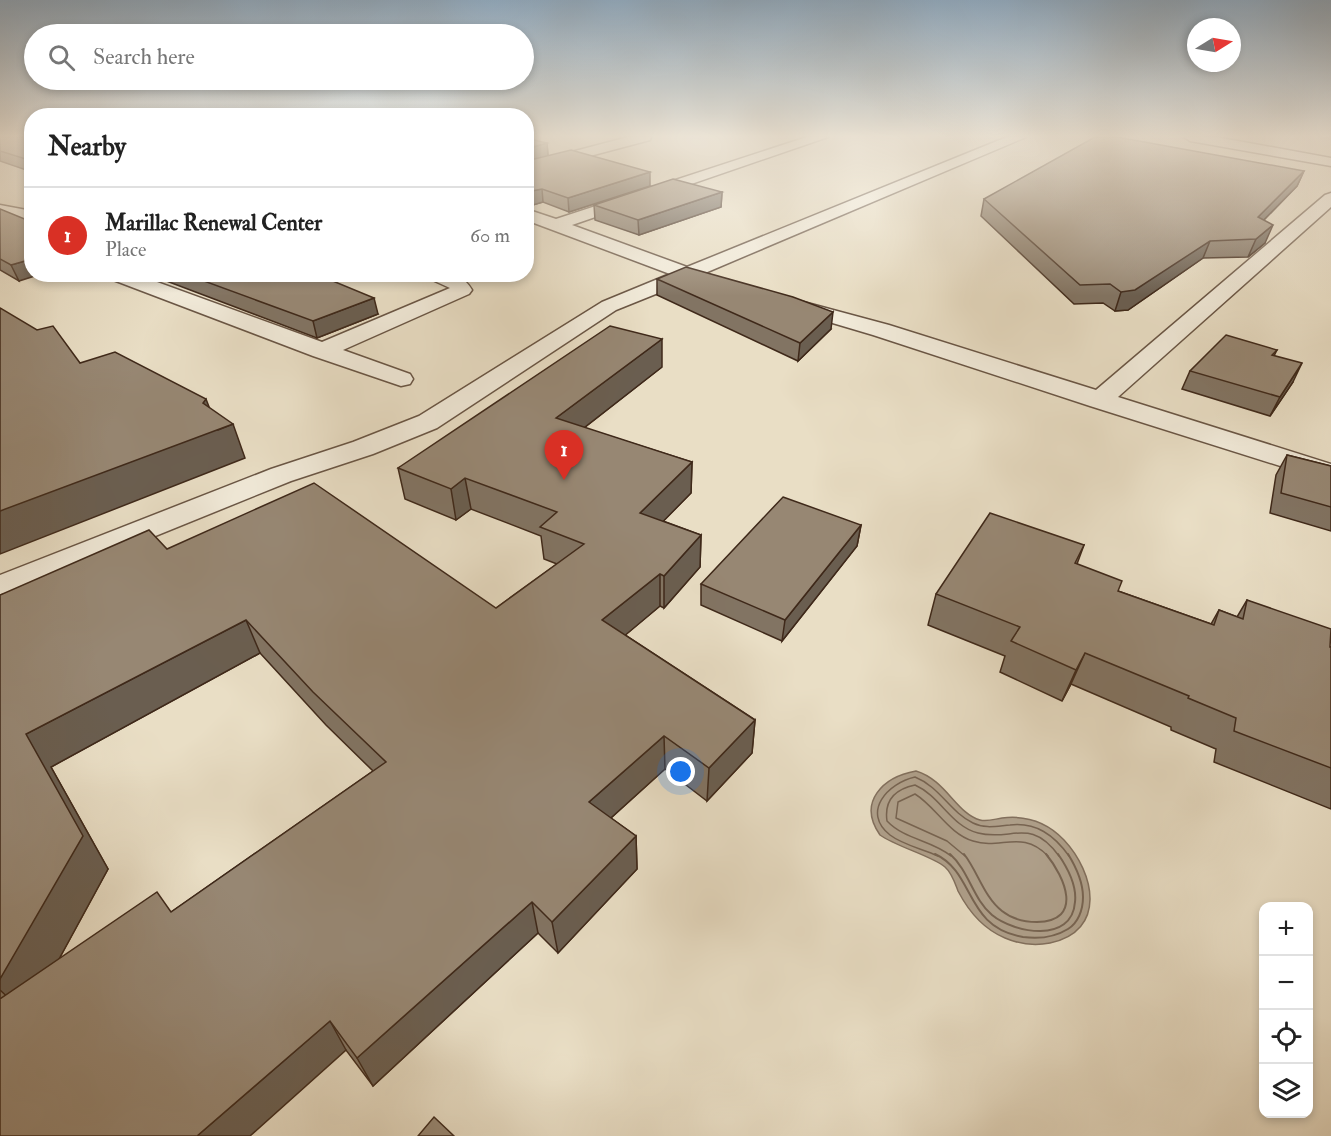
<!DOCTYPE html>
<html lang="en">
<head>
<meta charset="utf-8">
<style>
	body { margin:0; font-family:"IM FELL Double Pica",serif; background:#f6f6f6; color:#222 }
	.controls { position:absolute; right:18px; bottom:18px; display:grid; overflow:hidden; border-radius:12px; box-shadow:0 3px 9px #0003 }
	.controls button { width:54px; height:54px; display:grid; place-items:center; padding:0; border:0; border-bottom:2px solid #e0e0e0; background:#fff; color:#222; font:30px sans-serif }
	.compass { position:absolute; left:1187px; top:18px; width:54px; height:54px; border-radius:50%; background:#fff; box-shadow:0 3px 9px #0003; rotate:79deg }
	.you { position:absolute; left:681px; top:772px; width:21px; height:21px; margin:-15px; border:4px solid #fff; border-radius:50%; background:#1a73e8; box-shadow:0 0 0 9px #1a73e833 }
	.badge { display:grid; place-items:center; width:39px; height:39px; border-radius:50%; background:#d93025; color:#fff; font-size:20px; font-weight:700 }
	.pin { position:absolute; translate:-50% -50px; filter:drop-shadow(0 2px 3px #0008) }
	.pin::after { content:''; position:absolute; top:32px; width:21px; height:18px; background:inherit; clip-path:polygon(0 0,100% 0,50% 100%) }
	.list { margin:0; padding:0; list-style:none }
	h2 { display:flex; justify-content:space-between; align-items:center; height:78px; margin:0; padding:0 24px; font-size:26px }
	h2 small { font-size:20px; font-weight:400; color:#767676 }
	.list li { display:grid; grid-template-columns:39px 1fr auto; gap:18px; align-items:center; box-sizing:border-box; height:96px; padding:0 24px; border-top:2px solid #e0e0e0 }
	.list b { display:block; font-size:22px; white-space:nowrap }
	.list p { margin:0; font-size:20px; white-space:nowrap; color:#767676 }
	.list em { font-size:20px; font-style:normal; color:#767676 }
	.icon { flex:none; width:33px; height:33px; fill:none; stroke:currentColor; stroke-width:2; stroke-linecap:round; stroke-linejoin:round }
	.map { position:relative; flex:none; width:1331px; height:1136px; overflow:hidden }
	.search { position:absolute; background:#fff; box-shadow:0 3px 9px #0003; left:24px; top:24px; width:510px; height:66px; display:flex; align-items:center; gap:15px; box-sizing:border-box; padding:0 21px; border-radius:33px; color:#767676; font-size:22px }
	.panel { position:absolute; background:#fff; box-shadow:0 3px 9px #0003; left:24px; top:108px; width:510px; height:174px; border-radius:24px }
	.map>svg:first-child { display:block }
	.water { fill:#afa08b; stroke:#82705e; stroke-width:1.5 }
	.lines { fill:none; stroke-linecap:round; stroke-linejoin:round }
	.shore-far1 { stroke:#776452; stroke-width:1.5 }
	.shore { stroke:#776452; stroke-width:2 }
	.minor-casing { stroke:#6a5645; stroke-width:3 }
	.minor { fill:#f1ead9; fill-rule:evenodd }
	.wall { fill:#827463; stroke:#3f291a; stroke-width:1.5; fill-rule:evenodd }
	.shaded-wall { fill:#6a5e50; stroke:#3f291a; stroke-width:1.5 }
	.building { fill:#978773; stroke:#3f291a; stroke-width:1.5 }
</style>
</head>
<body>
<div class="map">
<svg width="1331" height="1136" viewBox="0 0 1331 1136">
	<rect width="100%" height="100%" fill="#e9dec5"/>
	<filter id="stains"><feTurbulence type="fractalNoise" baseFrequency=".00333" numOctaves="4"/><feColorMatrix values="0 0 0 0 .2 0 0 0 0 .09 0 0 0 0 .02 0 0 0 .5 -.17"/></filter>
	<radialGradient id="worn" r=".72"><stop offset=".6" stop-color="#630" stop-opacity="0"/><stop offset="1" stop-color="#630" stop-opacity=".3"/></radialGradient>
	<!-- water -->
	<path class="water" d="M 916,771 C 946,780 956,813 980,820 C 987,822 995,819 1002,818 C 1027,815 1047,822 1064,840 C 1095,873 1107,931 1050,943 C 1035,946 1019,944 1005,938 C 983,929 969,912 958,891 C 955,883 952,873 945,867 C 932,856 897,847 880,835 C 857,802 883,777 916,771 Z"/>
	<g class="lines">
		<!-- shore-far1 -->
		<g class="shore-far1">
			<path d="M 938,856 C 923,849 903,845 890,835 C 861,812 888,783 915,777 C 940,787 950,812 973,823 C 985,829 997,826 1010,825 C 1036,822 1054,835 1069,856"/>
			<path d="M 951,856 C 932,840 905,840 887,821 C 884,800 896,789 915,785 C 940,796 952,827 978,833 C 1011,842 1030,816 1059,856"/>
			<path d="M 965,856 L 947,841 L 896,818 L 898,802 L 915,794 C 936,807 949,834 973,841 C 1001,850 1022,829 1048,856"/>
		</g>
		<!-- shore -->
		<g class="shore">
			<path d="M 935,854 C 976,873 964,927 1023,937 C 1038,939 1055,937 1068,929 C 1078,923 1083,910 1083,897 C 1083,882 1076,867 1068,854"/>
			<path d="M 950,854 C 969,871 973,899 992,915 C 1014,933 1072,944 1075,902 C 1077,885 1067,867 1058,854"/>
			<path d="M 964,854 C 978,872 984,897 1002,911 C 1012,919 1025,922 1037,922 C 1084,921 1065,877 1046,854"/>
		</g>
		<defs>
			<g id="minor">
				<path d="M 628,137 L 651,137 L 650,140 L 526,173 L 526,164 Z"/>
				<path d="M 807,137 L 828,137 L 572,225 L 687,267 L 1007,137 L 1026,137 L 705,273 L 709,278 L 706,282 L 699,284 L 688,281 L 616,310 L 437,428 L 373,454 L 291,481 L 0,599 L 0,575 L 271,469 L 353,442 L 419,416 L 602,302 L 670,274 L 526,220 L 526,209 L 556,219 Z"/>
				<path d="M 1184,137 L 1216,137 L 1331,158 L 1331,166 L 1190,141 Z"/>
				<path d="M 1331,193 L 1331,207 L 1118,397 L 1331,464 L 1331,482 L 1090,406 L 873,335 L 782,308 L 778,304 L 782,300 L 789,298 L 796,300 L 889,325 L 1096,390 L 1325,195 Z"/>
				<path d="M 0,205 L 32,211 L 32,221 L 0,215 Z"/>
				<path d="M 105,274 L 135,274 L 322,342 L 450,288 L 428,278 L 425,274 C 445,274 461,271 472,290 L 469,294 L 343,350 L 410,374 L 413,379 L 410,384 L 401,386 L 313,356 L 108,278 Z"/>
			</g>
		</defs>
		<!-- minor casing -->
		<use href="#minor" class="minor-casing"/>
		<!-- minor -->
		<use href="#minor" class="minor"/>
	</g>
	<!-- wall -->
	<g class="wall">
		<path d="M 0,137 L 32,137 L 32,172 L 0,161 Z"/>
		<path d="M 547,143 L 548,156 L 650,186 L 569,212 L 543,202 L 526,207 Z"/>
		<path d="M 1304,171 L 1297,186 L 1264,220 L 1265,243 L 1248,257 L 1203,258 L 1128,310 L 1115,311 L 1103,303 L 1074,304 L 981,216 L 984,199 Z"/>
		<path d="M 722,192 L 721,207 L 639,235 L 595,220 L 594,205 Z"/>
		<path d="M 0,209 L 19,281 L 0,270 Z"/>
		<path d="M 148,274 L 351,274 L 333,281 L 378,314 L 317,338 Z"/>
		<path d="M 657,279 L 831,329 L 798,361 L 657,295 Z"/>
		<path d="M 1277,350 L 1274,356 L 1293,382 L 1270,416 L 1182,389 L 1190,371 Z"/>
		<path d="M 662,367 L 584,428 L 692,462 L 691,493 L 663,521 L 701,535 L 700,567 L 664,608 L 660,606 L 625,635 L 755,720 L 752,753 L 707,801 L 665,769 L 611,818 L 636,836 L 637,869 L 558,953 L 538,933 L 373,1086 L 346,1050 L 0,1136 L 0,595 L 167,549 L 496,608 L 557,564 L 544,559 L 541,536 L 471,509 L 456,520 L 405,499 L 398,468 ZM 260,653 L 326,725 L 373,771 L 171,912 L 59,959 L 108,869 L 51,767 Z"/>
		<path d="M 1287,455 L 1331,466 L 1331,531 L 1270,513 L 1276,475 Z"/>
		<path d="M 861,525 L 857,546 L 782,641 L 701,605 L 701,584 Z"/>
		<path d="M 1084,545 L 1077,564 L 1118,591 L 1211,624 L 1219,610 L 1237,617 L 1247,600 L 1331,647 L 1331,809 L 1214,762 L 1216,749 L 1171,730 L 1171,727 L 1071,684 L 1062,701 L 1000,672 L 1005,656 L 928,625 L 936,594 Z"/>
	</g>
	<!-- shaded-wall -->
	<g class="shaded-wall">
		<path d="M 547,143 L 548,156 L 526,162 L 526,149 Z"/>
		<path d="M 1304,171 L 1297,186 L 1250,234 L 1258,217 Z"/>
		<path d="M 650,172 L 650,186 L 569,212 L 568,198 Z"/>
		<path d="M 542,189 L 543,202 L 526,207 L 526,192 Z"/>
		<path d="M 722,192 L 721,207 L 639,235 L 638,220 Z"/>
		<path d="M 1273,225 L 1265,243 L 1248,257 L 1256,239 Z"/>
		<path d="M 1210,241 L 1203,258 L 1128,310 L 1115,311 L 1121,292 Z"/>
		<path d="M 32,259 L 32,274 L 41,274 L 19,281 L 11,265 Z"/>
		<path d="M 311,274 L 351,274 L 314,288 Z"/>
		<path d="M 374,298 L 378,314 L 317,338 L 313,321 Z"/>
		<path d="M 833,312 L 831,329 L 798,361 L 800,343 Z"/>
		<path d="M 662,339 L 662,367 L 558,448 L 556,418 Z"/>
		<path d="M 1302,363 L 1293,382 L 1270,416 L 1280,397 Z"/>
		<path d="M 206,399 L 218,430 L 233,424 L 245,458 L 0,554 L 0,511 L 203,403 Z"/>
		<path d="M 692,462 L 691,493 L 641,544 L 640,513 Z"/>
		<path d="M 465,478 L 471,509 L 456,520 L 451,489 Z"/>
		<path d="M 861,525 L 857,546 L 782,641 L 785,620 Z"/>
		<path d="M 701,535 L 700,567 L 664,608 L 664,576 Z"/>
		<path d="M 660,574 L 660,606 L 604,653 L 602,620 Z"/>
		<path d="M 246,620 L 260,653 L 51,767 L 108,869 L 28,1016 L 0,990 L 0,979 L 26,734 Z"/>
		<path d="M 1085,653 L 1071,684 L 1062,701 L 1076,670 Z"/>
		<path d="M 755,720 L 752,753 L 707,801 L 709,768 Z"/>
		<path d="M 664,736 L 665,769 L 592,835 L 589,802 Z"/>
		<path d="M 636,836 L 637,869 L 558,953 L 552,922 Z"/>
		<path d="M 532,902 L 538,933 L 373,1086 L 357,1058 Z"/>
		<path d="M 330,1021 L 346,1050 L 250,1136 L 197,1136 Z"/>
	</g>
	<!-- building -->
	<g class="building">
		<path d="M 0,137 L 32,137 L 32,161 L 0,151 Z"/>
		<path d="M 1095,137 L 1117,137 L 1304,171 L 1258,217 L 1273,225 L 1256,239 L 1210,241 L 1135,290 L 1121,292 L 1110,284 L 1080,285 L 984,199 Z"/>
		<path d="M 526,138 L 547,143 L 526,149 Z"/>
		<path d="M 571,150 L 650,172 L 568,198 L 542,189 L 526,192 L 526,161 Z"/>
		<path d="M 673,179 L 722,192 L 638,220 L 594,205 Z"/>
		<path d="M 0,209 L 32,222 L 32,259 L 11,265 L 0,259 Z"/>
		<path d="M 686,267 L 793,297 L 833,312 L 800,343 L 657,279 Z"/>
		<path d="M 185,274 L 316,274 L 374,298 L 313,321 Z"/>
		<path d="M 0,308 L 37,330 L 53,326 L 80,363 L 115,352 L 206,399 L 203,403 L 233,424 L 0,511 Z"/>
		<path d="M 610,326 L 662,339 L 556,418 L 692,462 L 640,513 L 701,535 L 664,576 L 660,574 L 602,620 L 755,720 L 709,768 L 664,736 L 589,802 L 636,836 L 552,922 L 532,902 L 357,1058 L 330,1021 L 197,1136 L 0,1136 L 0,999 L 157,892 L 171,912 L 386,762 L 313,692 L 246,620 L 26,734 L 83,836 L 0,979 L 0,595 L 149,530 L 167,549 L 314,483 L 496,608 L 584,544 L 540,527 L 557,512 L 465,478 L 451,489 L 398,468 Z"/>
		<path d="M 1226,335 L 1277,350 L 1272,355 L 1302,363 L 1280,397 L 1190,371 Z"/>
		<path d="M 1287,455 L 1331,466 L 1331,507 L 1281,493 Z"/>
		<path d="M 783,497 L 861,525 L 785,620 L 701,584 Z"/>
		<path d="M 990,513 L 1084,545 L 1075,563 L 1122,581 L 1118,591 L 1214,625 L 1219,610 L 1243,619 L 1247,600 L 1331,629 L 1330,647 L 1331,647 L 1331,768 L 1234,731 L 1236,718 L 1188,698 L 1189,696 L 1085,653 L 1076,670 L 1011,641 L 1020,627 L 936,594 Z"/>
		<path d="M 434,1117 L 454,1136 L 418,1136 Z"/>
	</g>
	<!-- sky -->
	<linearGradient id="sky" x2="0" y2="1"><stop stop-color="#91acc3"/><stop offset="0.46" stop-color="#f5f0e5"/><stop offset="1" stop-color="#f5f0e5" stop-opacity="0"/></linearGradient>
	<rect width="1331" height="296" fill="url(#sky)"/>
	<rect width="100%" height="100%" filter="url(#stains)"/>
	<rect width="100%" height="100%" fill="url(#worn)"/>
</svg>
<div class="controls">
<button>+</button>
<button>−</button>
<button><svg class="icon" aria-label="locate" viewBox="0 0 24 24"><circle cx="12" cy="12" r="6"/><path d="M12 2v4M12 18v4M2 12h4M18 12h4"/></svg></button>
<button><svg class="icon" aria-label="layers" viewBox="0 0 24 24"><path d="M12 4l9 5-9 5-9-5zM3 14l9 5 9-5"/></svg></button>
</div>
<svg class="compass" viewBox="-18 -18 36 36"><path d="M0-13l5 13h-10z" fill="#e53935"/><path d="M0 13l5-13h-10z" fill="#767676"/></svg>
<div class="you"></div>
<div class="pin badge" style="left:564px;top:480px">1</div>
<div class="search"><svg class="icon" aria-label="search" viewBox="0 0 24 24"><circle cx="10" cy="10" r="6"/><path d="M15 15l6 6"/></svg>Search here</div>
<section class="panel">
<h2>Nearby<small></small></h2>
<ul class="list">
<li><span class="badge">1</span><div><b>Marillac Renewal Center</b><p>Place</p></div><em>60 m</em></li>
</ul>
</section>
</div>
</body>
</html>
